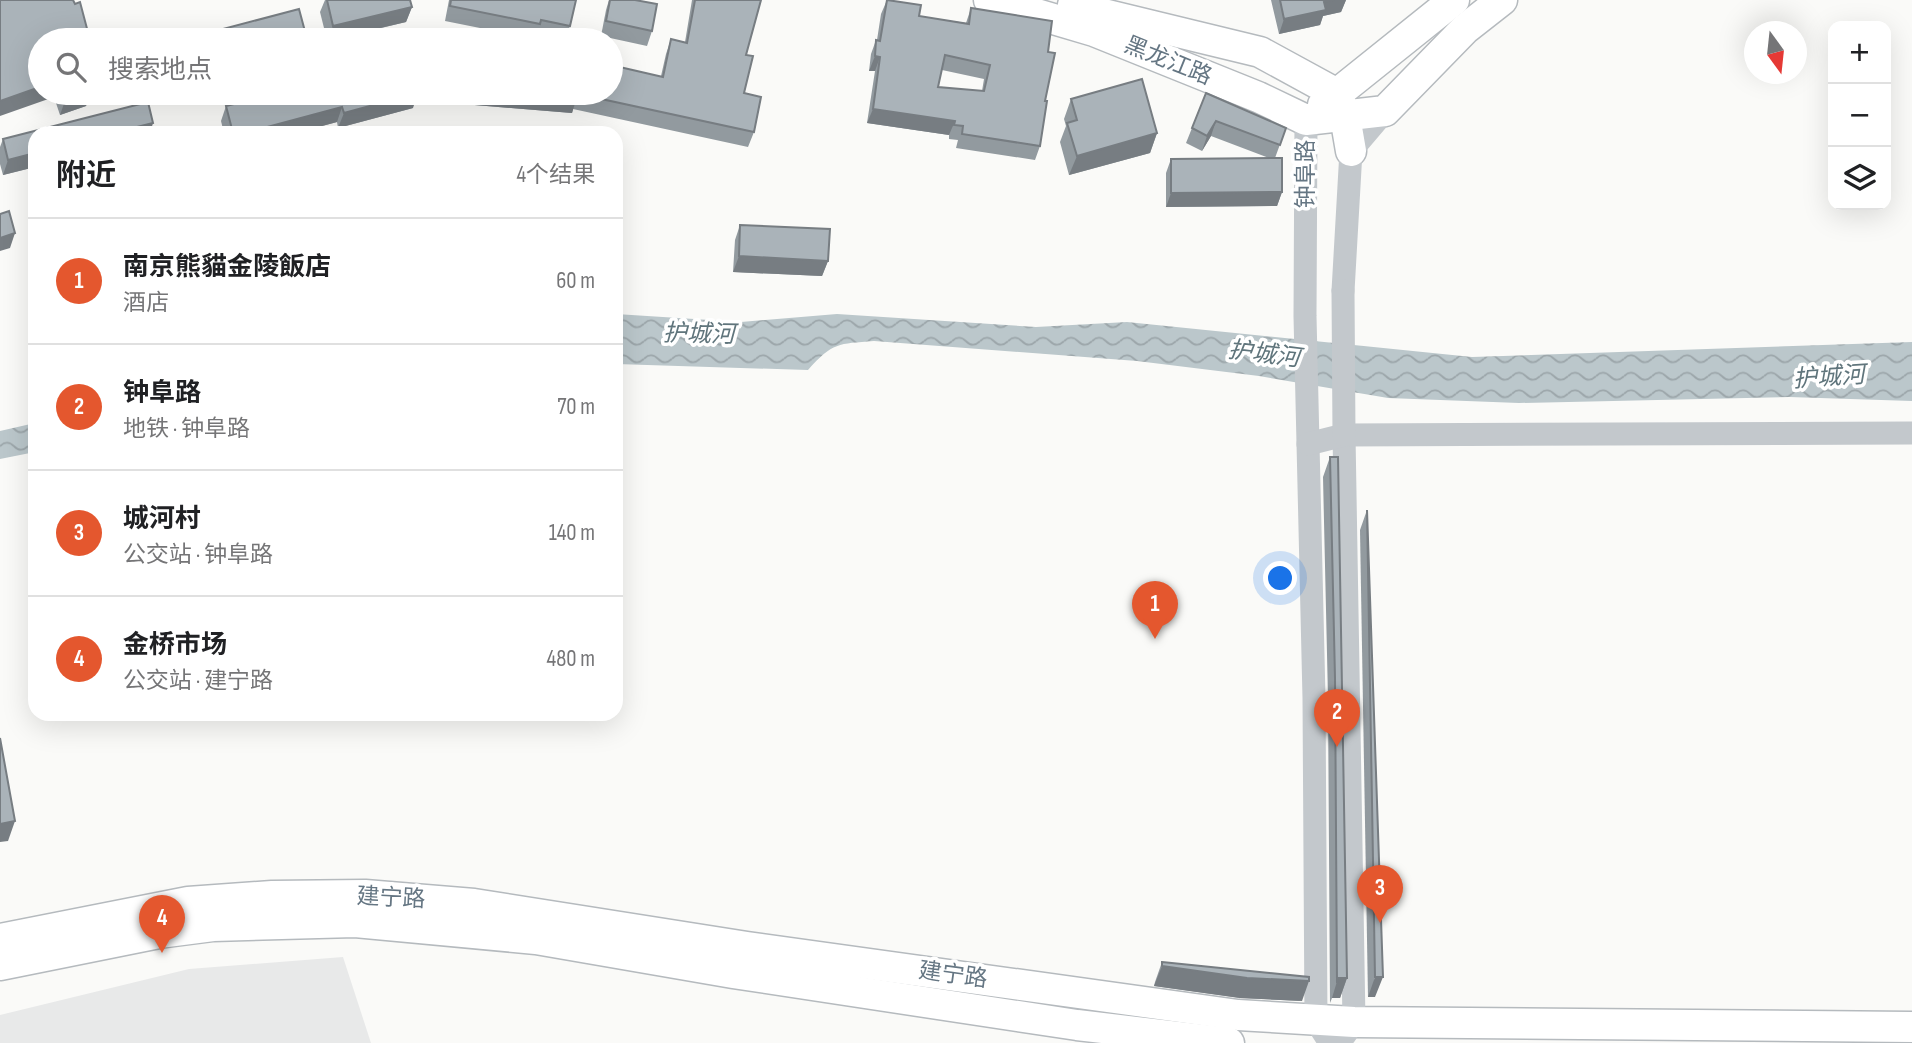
<!DOCTYPE html>
<html lang="zh">
<head>
<meta charset="utf-8">
<style>
	body { margin:0; font-family:"Sofia Sans Condensed","Noto Sans SC",sans-serif; background:#f2f2f2; color:#202124 }
	.controls { position:absolute; right:21px; top:21px; display:grid; overflow:hidden; border-radius:14px; box-shadow:0 7px 28px #0002 }
	.controls button { width:63px; height:63px; display:grid; place-items:center; padding:0; border:0; border-bottom:2px solid #e0e0e0; background:#fff; color:#202124; font:35px sans-serif }
	.compass { position:absolute; left:1744px; top:21px; width:63px; height:63px; border-radius:50%; background:#fff; box-shadow:0 7px 28px #0002; rotate:165deg }
	.you { position:absolute; left:1281px; top:579px; width:24px; height:24px; margin:-18px; border:5px solid #fff; border-radius:50%; background:#1a73e8; box-shadow:0 0 0 10px #1a73e833 }
	.badge { display:grid; place-items:center; width:46px; height:46px; border-radius:50%; background:#e4572e; color:#fff; font-size:23px; font-weight:700 }
	.pin { position:absolute; translate:-50% -58px; filter:drop-shadow(0 2px 4px #0008) }
	.pin::after { content:''; position:absolute; top:37px; width:24px; height:21px; background:inherit; clip-path:polygon(0 0,100% 0,50% 100%) }
	.list { margin:0; padding:0; list-style:none }
	h2 { display:flex; justify-content:space-between; align-items:center; height:91px; margin:0; padding:0 28px; font-size:30px }
	h2 small { font-size:23px; font-weight:400; color:#757577 }
	.list li { display:grid; grid-template-columns:46px 1fr auto; gap:21px; align-items:center; box-sizing:border-box; height:126px; padding:0 28px; border-top:2px solid #e0e0e0 }
	.list b { display:block; font-size:26px; white-space:nowrap }
	.list p { margin:0; font-size:23px; white-space:nowrap; color:#757577 }
	.list em { font-size:23px; font-style:normal; color:#757577 }
	.icon { flex:none; width:38px; height:38px; fill:none; stroke:currentColor; stroke-width:2; stroke-linecap:round; stroke-linejoin:round }
	.map { position:relative; flex:none; width:1912px; height:1043px; overflow:hidden }
	.search { position:absolute; background:#fff; box-shadow:0 7px 28px #0002; left:28px; top:28px; width:595px; height:77px; display:flex; align-items:center; gap:18px; box-sizing:border-box; padding:0 24px; border-radius:38px; color:#757577; font-size:26px }
	.panel { position:absolute; background:#fff; box-shadow:0 7px 28px #0002; left:28px; top:126px; width:595px; height:595px; border-radius:21px }
	.map>svg:first-child { display:block }
	.built { fill:#e8e9e9 }
	.water { fill:url(#water-waves) }
	.lines { fill:none; stroke-linecap:round; stroke-linejoin:round }
	.major-casing { stroke:#b5babe; stroke-width:33 }
	.minor { stroke:#c3c8cc; stroke-width:23 }
	.major { stroke:#fff; stroke-width:30 }
	.minor-bridge { stroke:#c3c8cc; stroke-width:23 }
	.wall { fill:#929a9f; fill-rule:evenodd }
	.shaded-wall { fill:#777d82 }
	.building { fill:#aab3b9; stroke:#777d82; stroke-width:2; fill-rule:evenodd }
	.labels { text-anchor:middle; dominant-baseline:central; stroke-width:7; stroke-linejoin:round; paint-order:stroke }
	.street-label { font-size:23px; fill:#657683; stroke:#fff }
	.water-label { font-size:24px; font-style:italic; fill:#60757c; stroke:#fff }
</style>
</head>
<body>
<div class="map">
<svg width="1912" height="1043" viewBox="0 0 1912 1043">
	<defs>
		<pattern id="water-waves" width="16" height="10" patternUnits="userSpaceOnUse" patternTransform="scale(1.75)"><rect width="16" height="10" fill="#bbc7cb"/><path d="M0 5q4-4 8 0t8 0" fill="none" stroke="#9ca6aa"/></pattern>
	</defs>
	<rect width="100%" height="100%" fill="#fafaf8"/>
	<!-- built -->
	<path class="built" d="M 343,957 L 371,1043 L 0,1043 L 0,1015 L 189,969 Z"/>
	<!-- water -->
	<g class="water">
		<path d="M 616,314 L 741,322 L 837,314 L 1036,327 L 1127,322 L 1472,357 L 1912,342 L 1912,401 L 1789,397 L 1519,403 L 1388,398 L 1259,376 L 1137,361 L 874,341 C 838,344 833,342 808,370 L 616,364 Z"/>
		<path d="M 35,423 L 35,452 L 0,459 L 0,431 Z"/>
	</g>
	<g class="lines">
		<defs>
			<g id="major">
				<path d="M 989,0 L 1094,31 L 1258,97 L 1306,120 L 1385,111 L 1465,29 L 1502,0"/>
				<path d="M 1073,5 L 1095,12 L 1260,52 L 1337,94 L 1345,116 L 1351,151"/>
				<path d="M 1323,105 L 1454,0"/>
				<path d="M 0,939 L 188,902 L 272,896 L 365,895 L 474,904 L 747,947 L 1238,1015 L 1354,1022 L 1912,1027"/>
				<path d="M 0,965 L 159,933 L 213,926 L 355,922 L 536,939 L 733,973 L 1077,1025 L 1229,1043"/>
			</g>
		</defs>
		<!-- major casing -->
		<use href="#major" class="major-casing"/>
		<!-- minor -->
		<g class="minor">
			<path d="M 1306,120 L 1305,316 L 1314,698 L 1316,1021 L 1330,1043"/>
			<path d="M 1343,291 L 1351,151 L 1385,111"/>
			<path d="M 1344,435 L 1354,1022 L 1345,1035"/>
			<path d="M 1308,444 L 1344,435 L 1912,433"/>
		</g>
		<!-- major -->
		<use href="#major" class="major"/>
		<!-- minor-bridge -->
		<path class="minor-bridge" d="M 1343,291 L 1344,435"/>
	</g>
	<!-- wall -->
	<g class="wall">
		<path d="M 325,0 L 410,0 L 412,7 L 406,22 L 332,40 L 327,40 L 320,12 Z"/>
		<path d="M 449,0 L 576,0 L 570,26 L 565,40 L 536,35 L 535,39 L 445,21 Z"/>
		<path d="M 609,0 L 635,0 L 652,31 L 647,46 L 601,36 L 606,10 Z"/>
		<path d="M 692,0 L 761,0 L 746,55 L 744,93 L 754,132 L 748,147 L 573,109 L 572,113 L 463,104 L 464,93 L 611,93 L 661,76 L 666,54 L 671,39 L 685,42 Z"/>
		<path d="M 887,0 L 919,16 L 966,23 L 971,8 L 1048,52 L 1045,101 L 1040,146 L 1035,160 L 956,148 L 958,140 L 949,139 L 949,135 L 867,123 L 875,71 L 869,71 L 871,54 L 876,40 L 877,40 L 881,14 ZM 942,70 L 984,79 L 982,91 L 938,87 Z"/>
		<path d="M 1271,0 L 1346,0 L 1341,12 L 1323,16 L 1320,25 L 1279,34 Z"/>
		<path d="M 40,93 L 91,93 L 86,106 L 60,115 L 54,97 Z"/>
		<path d="M 1206,93 L 1286,128 L 1275,158 L 1282,192 L 1277,206 L 1166,207 L 1166,173 L 1171,159 L 1269,158 L 1211,136 L 1202,151 L 1186,143 Z"/>
		<path d="M 1071,99 L 1157,133 L 1150,153 L 1069,175 L 1060,142 L 1066,126 L 1064,119 Z"/>
		<path d="M 226,106 L 413,108 L 338,128 L 337,122 L 296,133 L 224,133 L 221,121 Z"/>
		<path d="M 35,133 L 35,167 L 3,175 L 0,164 L 0,147 L 3,139 Z"/>
		<path d="M 740,225 L 828,261 L 822,276 L 733,272 L 735,240 Z"/>
		<path d="M 1330,457 L 1347,978 L 1340,998 L 1332,998 L 1330,1003 L 1328,698 L 1323,477 Z"/>
		<path d="M 1367,510 L 1375,997 L 1368,997 L 1360,530 Z"/>
		<path d="M 1162,962 L 1302,1001 L 1240,998 L 1154,986 L 1155,982 Z"/>
	</g>
	<!-- shaded-wall -->
	<g class="shaded-wall">
		<path d="M 1334,0 L 1346,0 L 1341,12 L 1323,16 L 1320,25 L 1279,34 L 1284,19 L 1324,2 Z"/>
		<path d="M 412,7 L 406,22 L 328,40 L 333,26 Z"/>
		<path d="M 875,56 L 880,57 L 875,71 L 869,71 Z"/>
		<path d="M 40,87 L 40,93 L 55,93 L 54,97 L 0,116 L 0,101 Z"/>
		<path d="M 81,93 L 91,93 L 86,106 L 60,115 L 66,98 Z"/>
		<path d="M 418,93 L 413,108 L 338,128 L 344,113 Z"/>
		<path d="M 467,93 L 518,93 L 577,97 L 572,113 L 463,104 Z"/>
		<path d="M 342,107 L 337,122 L 296,133 L 245,133 Z"/>
		<path d="M 873,109 L 955,121 L 949,135 L 867,123 Z"/>
		<path d="M 1216,121 L 1211,136 L 1202,151 L 1207,136 Z"/>
		<path d="M 153,123 L 150,133 L 113,133 Z"/>
		<path d="M 1157,133 L 1150,153 L 1069,175 L 1077,156 Z"/>
		<path d="M 35,153 L 35,167 L 3,175 L 8,160 Z"/>
		<path d="M 1282,192 L 1277,206 L 1166,207 L 1171,193 Z"/>
		<path d="M 15,233 L 10,248 L 0,251 L 0,238 Z"/>
		<path d="M 739,256 L 828,261 L 822,276 L 733,272 Z"/>
		<path d="M 15,821 L 8,841 L 0,842 L 0,824 Z"/>
		<path d="M 1162,966 L 1309,981 L 1302,1001 L 1240,998 L 1154,986 Z"/>
		<path d="M 1375,977 L 1383,977 L 1375,997 L 1368,997 Z"/>
		<path d="M 1338,978 L 1347,978 L 1340,998 L 1332,998 Z"/>
	</g>
	<!-- building -->
	<g class="building">
		<path d="M 0,0 L 73,0 L 75,4 L 80,2 L 90,40 L 40,40 L 40,87 L 0,101 Z"/>
		<path d="M 327,0 L 410,0 L 412,7 L 333,26 Z"/>
		<path d="M 451,0 L 576,0 L 570,26 L 541,20 L 540,24 L 450,6 Z"/>
		<path d="M 610,0 L 635,0 L 657,4 L 652,31 L 606,21 Z"/>
		<path d="M 695,0 L 761,0 L 746,55 L 753,56 L 744,93 L 761,97 L 754,132 L 578,94 L 577,97 L 518,93 L 611,93 L 611,65 L 663,77 L 671,39 L 687,43 Z"/>
		<path d="M 887,0 L 921,5 L 919,16 L 969,24 L 971,8 L 1052,21 L 1048,52 L 1055,53 L 1045,101 L 1047,101 L 1040,146 L 962,134 L 963,126 L 954,125 L 955,121 L 873,109 L 880,57 L 875,56 L 876,40 L 880,41 ZM 945,55 L 990,65 L 984,91 L 938,87 Z"/>
		<path d="M 1280,0 L 1334,0 L 1324,2 L 1326,10 L 1284,19 Z"/>
		<path d="M 299,9 L 307,39 L 301,40 L 210,40 L 208,33 Z"/>
		<path d="M 1142,79 L 1157,133 L 1077,156 L 1067,123 L 1077,120 L 1071,99 Z"/>
		<path d="M 64,93 L 81,93 L 66,98 Z"/>
		<path d="M 277,93 L 418,93 L 344,113 L 342,107 L 245,133 L 233,133 L 226,106 Z"/>
		<path d="M 1206,93 L 1286,128 L 1280,145 L 1216,121 L 1207,136 L 1192,128 Z"/>
		<path d="M 148,102 L 153,123 L 113,133 L 35,133 L 35,153 L 8,160 L 3,139 Z"/>
		<path d="M 1282,158 L 1282,192 L 1171,193 L 1171,159 Z"/>
		<path d="M 9,211 L 15,233 L 0,238 L 0,214 Z"/>
		<path d="M 740,225 L 830,229 L 828,261 L 739,256 Z"/>
		<path d="M 1330,457 L 1338,457 L 1347,978 L 1338,978 L 1337,983 L 1335,678 Z"/>
		<path d="M 1367,510 L 1383,977 L 1375,977 Z"/>
		<path d="M 0,738 L 15,821 L 0,824 Z"/>
		<path d="M 1162,962 L 1309,977 L 1309,981 L 1247,978 L 1162,966 Z"/>
	</g>
	<g class="labels">
		<!-- street labels -->
		<g class="street-label">
			<text transform="translate(1168 61) rotate(22)">黑龙江路</text>
			<text transform="translate(1306 174) rotate(-90)">钟阜路</text>
			<text transform="translate(391 898) rotate(3)">建宁路</text>
			<text transform="translate(953 975) rotate(8)">建宁路</text>
		</g>
		<!-- water labels -->
		<g class="water-label">
			<text transform="translate(699 334) rotate(1)">护城河</text>
			<text transform="translate(1264 354) rotate(7)">护城河</text>
			<text transform="translate(1829 377) rotate(-4)">护城河</text>
		</g>
	</g>
</svg>
<div class="controls">
<button>+</button>
<button>−</button>
<button><svg class="icon" aria-label="layers" viewBox="0 0 24 24"><path d="M12 4l9 5-9 5-9-5zM3 14l9 5 9-5"/></svg></button>
</div>
<svg class="compass" viewBox="-18 -18 36 36"><path d="M0-13l5 13h-10z" fill="#e53935"/><path d="M0 13l5-13h-10z" fill="#757577"/></svg>
<div class="you"></div>
<div class="pin badge" style="left:1155px;top:639px">1</div>
<div class="pin badge" style="left:1337px;top:747px">2</div>
<div class="pin badge" style="left:1380px;top:923px">3</div>
<div class="pin badge" style="left:162px;top:953px">4</div>
<div class="search"><svg class="icon" aria-label="search" viewBox="0 0 24 24"><circle cx="10" cy="10" r="6"/><path d="M15 15l6 6"/></svg>搜索地点</div>
<section class="panel">
<h2>附近<small>4个结果</small></h2>
<ul class="list">
<li><span class="badge">1</span><div><b>南京熊貓金陵飯店</b><p>酒店</p></div><em>60 m</em></li>
<li><span class="badge">2</span><div><b>钟阜路</b><p>地铁 · 钟阜路</p></div><em>70 m</em></li>
<li><span class="badge">3</span><div><b>城河村</b><p>公交站 · 钟阜路</p></div><em>140 m</em></li>
<li><span class="badge">4</span><div><b>金桥市场</b><p>公交站 · 建宁路</p></div><em>480 m</em></li>
</ul>
</section>
</div>
</body>
</html>
